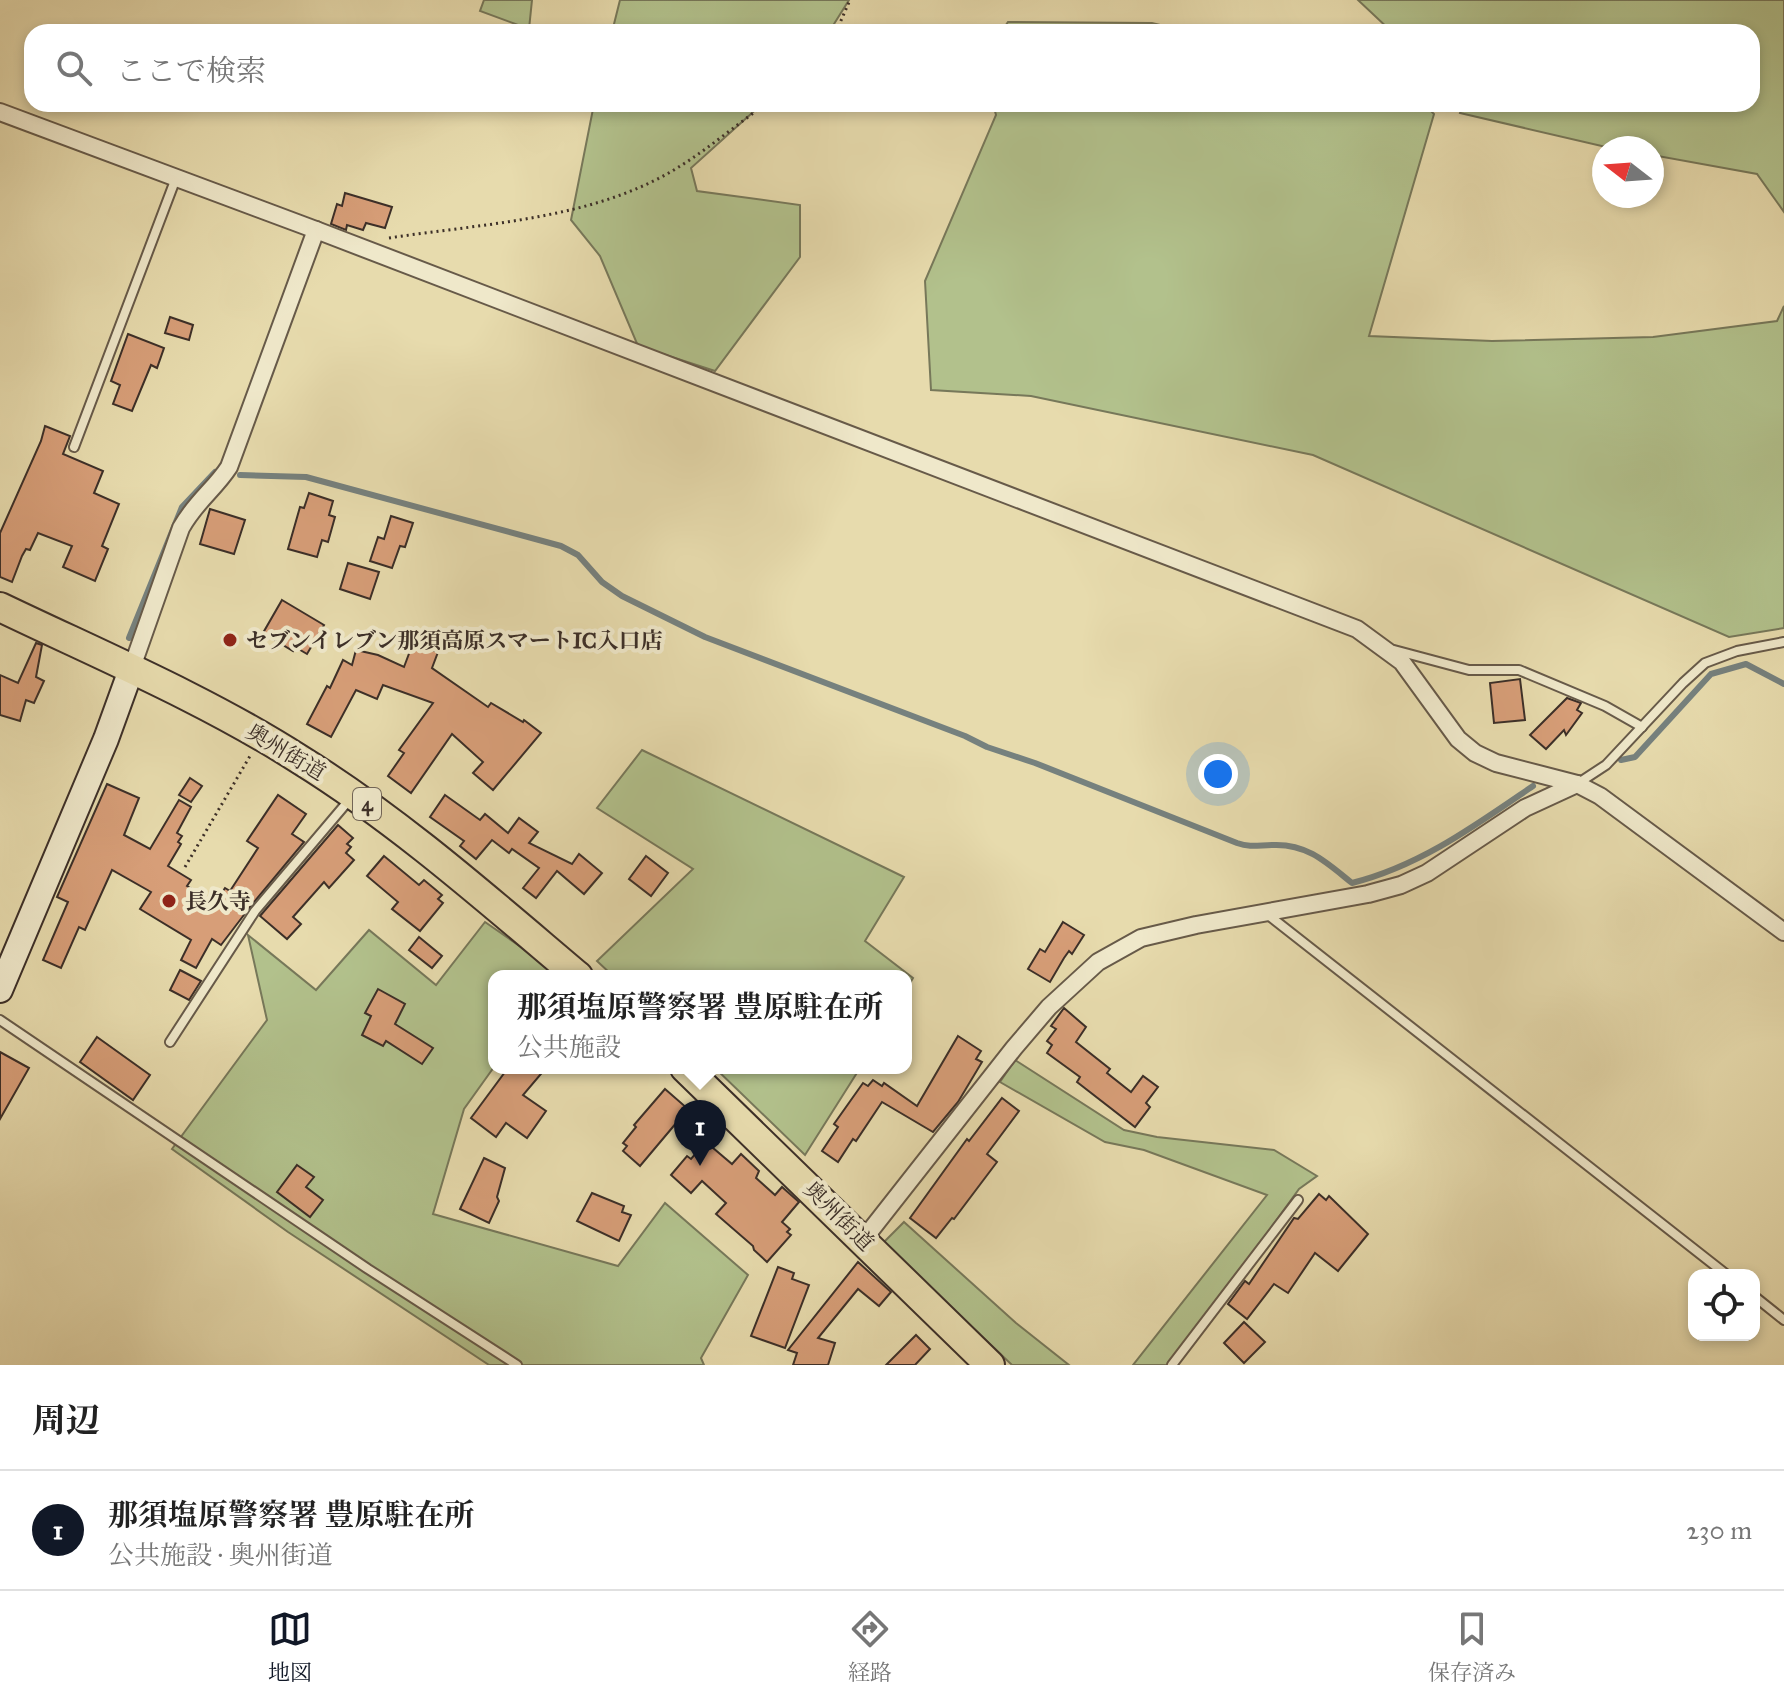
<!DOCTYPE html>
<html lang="ja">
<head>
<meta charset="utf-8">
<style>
	body { margin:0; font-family:"IM FELL Great Primer","Noto Serif JP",serif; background:#f6f6f6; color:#222 }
	.controls { position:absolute; right:24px; bottom:24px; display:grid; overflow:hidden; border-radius:16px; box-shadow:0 4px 12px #0003 }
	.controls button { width:72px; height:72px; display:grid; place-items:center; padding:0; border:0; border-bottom:2px solid #e0e0e0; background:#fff; color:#222; font:40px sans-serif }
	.compass { position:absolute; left:1592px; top:136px; width:72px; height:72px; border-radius:50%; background:#fff; box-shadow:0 4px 12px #0003; rotate:287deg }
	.you { position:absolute; left:1218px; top:774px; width:28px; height:28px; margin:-20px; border:6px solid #fff; border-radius:50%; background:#1a73e8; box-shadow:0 0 0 12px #1a73e833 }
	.badge { display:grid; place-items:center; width:52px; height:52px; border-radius:50%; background:#111827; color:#fff; font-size:26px; font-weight:700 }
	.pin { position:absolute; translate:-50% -66px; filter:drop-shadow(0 2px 4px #0008) }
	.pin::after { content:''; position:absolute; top:42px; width:28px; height:24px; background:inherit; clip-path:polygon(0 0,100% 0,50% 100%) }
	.popup { position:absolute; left:488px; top:970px; width:424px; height:104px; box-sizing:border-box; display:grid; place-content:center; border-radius:16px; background:#fff; filter:drop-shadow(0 2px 6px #0005); font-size:26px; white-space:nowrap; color:#767676 }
	.popup b { font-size:30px; color:#222 }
	.popup::after { content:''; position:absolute; left:50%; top:100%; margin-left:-16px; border:16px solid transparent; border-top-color:#fff }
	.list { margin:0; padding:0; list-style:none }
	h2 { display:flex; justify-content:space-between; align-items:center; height:104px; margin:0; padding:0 32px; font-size:34px }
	h2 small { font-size:26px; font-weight:400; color:#767676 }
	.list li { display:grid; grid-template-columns:52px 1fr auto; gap:24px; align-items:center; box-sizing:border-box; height:120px; padding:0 32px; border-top:2px solid #e0e0e0 }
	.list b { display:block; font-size:30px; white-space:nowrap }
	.list p { margin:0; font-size:26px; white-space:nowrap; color:#767676 }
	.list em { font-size:26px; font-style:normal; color:#767676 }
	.icon { flex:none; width:44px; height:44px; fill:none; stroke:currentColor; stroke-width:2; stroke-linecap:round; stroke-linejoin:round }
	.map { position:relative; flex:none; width:1784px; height:1365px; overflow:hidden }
	.search { position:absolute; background:#fff; box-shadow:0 4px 12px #0003; left:24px; right:24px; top:24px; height:88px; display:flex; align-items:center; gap:20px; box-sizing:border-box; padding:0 28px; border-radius:24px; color:#767676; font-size:30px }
	.sheet { height:224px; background:#fff }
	nav { display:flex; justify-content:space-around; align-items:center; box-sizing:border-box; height:112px; border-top:2px solid #e0e0e0; background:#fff; font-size:22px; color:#767676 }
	nav a { display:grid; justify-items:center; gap:4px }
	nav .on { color:#111827 }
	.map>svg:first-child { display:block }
	.green { fill:#b2c18c; stroke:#77785a; stroke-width:2 }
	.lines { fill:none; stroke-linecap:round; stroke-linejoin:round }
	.stream { stroke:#76817e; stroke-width:6 }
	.building { fill:#d79e78; stroke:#3c2f28; stroke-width:2 }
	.service-casing { stroke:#675a49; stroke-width:12 }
	.minor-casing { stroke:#675a49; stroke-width:20 }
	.secondary-casing { stroke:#3c2f28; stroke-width:28 }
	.trunk-casing { stroke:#3c2f28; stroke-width:32 }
	.path { stroke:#3c2f28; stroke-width:3; stroke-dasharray:2 4; stroke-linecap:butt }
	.service { stroke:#efe8ca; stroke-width:8 }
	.minor { stroke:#efe8ca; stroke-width:16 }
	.secondary { stroke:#efe8ca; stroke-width:24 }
	.trunk { stroke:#e7dbad; stroke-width:28 }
	.poi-dot { fill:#8f2418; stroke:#efe8ca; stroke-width:3 }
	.labels { text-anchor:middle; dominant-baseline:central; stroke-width:8; stroke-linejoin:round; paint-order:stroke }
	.shield { fill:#efe8ca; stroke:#726659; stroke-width:2 }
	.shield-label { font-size:20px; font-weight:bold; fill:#3c2f28 }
	.poi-label { font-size:22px; font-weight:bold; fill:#3c2f28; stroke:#efe8ca; text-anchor:start }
	.street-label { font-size:22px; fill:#3c2f28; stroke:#efe8ca }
</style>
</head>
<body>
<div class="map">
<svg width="1784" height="1365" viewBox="0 0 1784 1365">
	<rect width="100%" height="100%" fill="#e7dbad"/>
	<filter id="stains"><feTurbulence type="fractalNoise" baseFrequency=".0025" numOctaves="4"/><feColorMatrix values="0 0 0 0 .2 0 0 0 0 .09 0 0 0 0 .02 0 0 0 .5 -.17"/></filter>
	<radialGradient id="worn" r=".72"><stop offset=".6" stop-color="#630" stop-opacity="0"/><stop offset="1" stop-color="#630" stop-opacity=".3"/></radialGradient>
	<!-- green -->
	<g class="green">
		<path d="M 484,0 L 532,0 L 529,29 L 480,11 Z"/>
		<path d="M 620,0 L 849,0 L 829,32 L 612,32 Z"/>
		<path d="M 1358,0 L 1784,0 L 1784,212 L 1757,174 L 1652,155 L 1652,148 L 1606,147 L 1460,113 L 1463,104 L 1752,104 L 1752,32 L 1392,32 Z"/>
		<path d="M 1008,22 L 1152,23 L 1189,32 L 1001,32 Z"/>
		<path d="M 594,104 L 762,104 L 691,168 L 697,191 L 800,205 L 800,257 L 715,371 L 638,346 L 600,256 L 571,220 Z"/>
		<path d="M 993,104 L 1424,104 L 1434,114 L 1369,336 L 1492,341 L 1653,337 L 1777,321 L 1784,306 L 1784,628 L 1729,637 L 1313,455 L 1031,396 L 931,390 L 925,281 L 996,115 Z"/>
		<path d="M 642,750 L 904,877 L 865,941 L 913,978 L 906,990 L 906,976 L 613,976 L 597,961 L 693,869 L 597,808 Z"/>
		<path d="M 485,922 L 560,974 L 558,976 L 494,976 L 494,1067 L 464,1109 L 433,1214 L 618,1266 L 665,1203 L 748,1275 L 701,1358 L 704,1365 L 489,1365 L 288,1232 L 172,1149 L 267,1020 L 248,935 L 316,990 L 369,930 L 436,985 Z"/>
		<path d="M 1015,1060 L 1124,1130 L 1157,1137 L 1274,1150 L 1317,1176 L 1299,1189 L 1172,1365 L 1133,1365 L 1267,1195 L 1144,1150 L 1105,1142 L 1000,1082 Z"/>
		<path d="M 715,1068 L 860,1068 L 805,1155 Z"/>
		<path d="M 904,1222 L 1016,1323 L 1069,1365 L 1012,1365 L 883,1243 Z"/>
	</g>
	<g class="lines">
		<!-- stream -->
		<g class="stream">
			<path d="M 240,475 L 306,477 L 561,546 L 578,555 L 602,582 L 622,596 L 705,637 L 965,736 L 987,747 L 1035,763 L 1237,843 C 1251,848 1259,845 1274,845 C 1308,844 1327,863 1352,883 C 1420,866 1476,825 1533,786"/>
			<path d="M 129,638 L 182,507 L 215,472"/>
			<path d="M 1621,760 L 1635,757 L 1711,674 L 1746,664 L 1784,684"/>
		</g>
	</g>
	<!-- building -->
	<g class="building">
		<path d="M 345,193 L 392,207 L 385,228 L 366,223 L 363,230 L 347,225 L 346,230 L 331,224 L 337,204 L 342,206 Z"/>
		<path d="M 170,317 L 193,325 L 189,340 L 165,333 Z"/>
		<path d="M 128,334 L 164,348 L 157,368 L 151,365 L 132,411 L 113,404 L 120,385 L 111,381 Z"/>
		<path d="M 45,426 L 70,436 L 63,454 L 103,471 L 94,493 L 119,504 L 102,546 L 108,549 L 95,581 L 63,567 L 72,546 L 38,533 L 30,550 L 26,549 L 22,556 L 12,582 L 0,577 L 0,533 L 41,441 Z"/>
		<path d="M 309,493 L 333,501 L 329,515 L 335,517 L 328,542 L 322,540 L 317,557 L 288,549 L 300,507 L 304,508 Z"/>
		<path d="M 210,509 L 245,520 L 234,554 L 200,544 Z"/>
		<path d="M 391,516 L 413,523 L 405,547 L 400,546 L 392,568 L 370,561 L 378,537 L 384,539 Z"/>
		<path d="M 348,563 L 379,572 L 370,599 L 340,589 Z"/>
		<path d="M 282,600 L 324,625 L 307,654 L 295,647 L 293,651 L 263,633 Z"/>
		<path d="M 36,643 L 42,645 L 36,677 L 44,681 L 34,703 L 26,700 L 20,721 L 0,715 L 0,675 L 18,683 Z"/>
		<path d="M 413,643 L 438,652 L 432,668 L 488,707 L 491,703 L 523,722 L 524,720 L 541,733 L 493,790 L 473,773 L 483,762 L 452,734 L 411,793 L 388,776 L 404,753 L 399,750 L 433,703 L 383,685 L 377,699 L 356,690 L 331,737 L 307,724 L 327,686 L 330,688 L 343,660 L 352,665 L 356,650 L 378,655 L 404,667 Z"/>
		<path d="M 1520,679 L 1525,720 L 1494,723 L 1490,683 Z"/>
		<path d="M 1567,698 L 1581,703 L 1577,710 L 1582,713 L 1566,735 L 1564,730 L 1546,749 L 1530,735 Z"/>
		<path d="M 190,778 L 202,786 L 191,802 L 179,795 Z"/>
		<path d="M 107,784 L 139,798 L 124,835 L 150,849 L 179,800 L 191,807 L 177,833 L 182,836 L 178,842 L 181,844 L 168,866 L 191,880 L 187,886 L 215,903 L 225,888 L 230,891 L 258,848 L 247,841 L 278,795 L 306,814 L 292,834 L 304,842 L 250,907 L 221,945 L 212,939 L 196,968 L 181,960 L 191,940 L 140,909 L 151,892 L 112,870 L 85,930 L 79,927 L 61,968 L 43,960 L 68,902 L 57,897 Z"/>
		<path d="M 445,795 L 480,820 L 485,814 L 508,833 L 519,818 L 538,832 L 529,843 L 572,864 L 579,854 L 602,873 L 584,894 L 557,871 L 536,898 L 523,888 L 539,868 L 512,849 L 509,853 L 492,840 L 476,859 L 460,846 L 464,841 L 430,817 Z"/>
		<path d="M 338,825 L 353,838 L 347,844 L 351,847 L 346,853 L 354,860 L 329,888 L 324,882 L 293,917 L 301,924 L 287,939 L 260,916 Z"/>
		<path d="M 384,856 L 419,885 L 424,880 L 442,895 L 438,899 L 443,903 L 420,931 L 392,909 L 398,902 L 367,876 Z"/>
		<path d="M 646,856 L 668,873 L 651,896 L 629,879 Z"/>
		<path d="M 1063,922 L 1084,935 L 1072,954 L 1069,951 L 1064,958 L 1050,982 L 1028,969 L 1040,949 L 1045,952 Z"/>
		<path d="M 419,937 L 442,956 L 432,968 L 409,950 Z"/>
		<path d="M 180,970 L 201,981 L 189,1000 L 170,990 Z"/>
		<path d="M 378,989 L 405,1004 L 395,1024 L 433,1048 L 422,1064 L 386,1041 L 383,1046 L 362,1035 L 371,1016 L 365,1013 Z"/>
		<path d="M 1064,1008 L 1086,1027 L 1076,1042 L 1110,1069 L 1107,1073 L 1131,1092 L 1143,1076 L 1158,1087 L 1146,1103 L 1150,1107 L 1135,1127 L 1077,1082 L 1080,1077 L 1047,1053 L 1052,1045 L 1047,1041 L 1056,1029 L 1051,1026 Z"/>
		<path d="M 958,1036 L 981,1051 L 976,1059 L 982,1062 L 958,1102 L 933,1132 L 882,1102 L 856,1141 L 853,1139 L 838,1162 L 822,1151 L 838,1127 L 834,1124 L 863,1083 L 868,1086 L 873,1080 L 882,1086 L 884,1083 L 917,1106 Z"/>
		<path d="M 97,1037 L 150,1075 L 133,1100 L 80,1062 Z"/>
		<path d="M 0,1052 L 29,1068 L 0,1119 Z"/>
		<path d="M 508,1068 L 546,1068 L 523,1095 L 546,1111 L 527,1138 L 506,1123 L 496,1137 L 471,1118 Z"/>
		<path d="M 665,1089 L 688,1109 L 640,1166 L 623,1151 L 627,1146 L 623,1143 L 636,1127 L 634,1125 Z"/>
		<path d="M 1002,1098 L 1019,1111 L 987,1154 L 997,1162 L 954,1219 L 952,1218 L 936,1238 L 910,1218 L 967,1139 L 969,1141 Z"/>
		<path d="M 706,1142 L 732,1164 L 741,1154 L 759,1171 L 756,1178 L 775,1195 L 782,1187 L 799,1202 L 782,1222 L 790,1229 L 787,1232 L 791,1235 L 767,1262 L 754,1250 L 753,1246 L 716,1214 L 726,1203 L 702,1181 L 691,1193 L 671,1175 L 687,1156 L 691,1159 Z"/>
		<path d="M 484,1158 L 505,1168 L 497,1197 L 499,1201 L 489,1223 L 460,1209 Z"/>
		<path d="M 297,1165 L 314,1177 L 306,1187 L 323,1200 L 310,1217 L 277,1192 Z"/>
		<path d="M 592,1193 L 624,1206 L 622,1212 L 631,1215 L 619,1241 L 577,1221 Z"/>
		<path d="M 1319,1194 L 1326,1200 L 1329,1196 L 1368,1234 L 1338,1271 L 1315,1253 L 1288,1293 L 1274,1284 L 1247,1319 L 1228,1304 L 1245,1281 L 1249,1284 L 1294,1218 L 1298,1219 Z"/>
		<path d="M 858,1262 L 891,1292 L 879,1306 L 858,1289 L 818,1338 L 835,1343 L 828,1365 L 793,1365 L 797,1353 L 788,1350 Z"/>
		<path d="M 778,1267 L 794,1273 L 792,1279 L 809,1285 L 785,1348 L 751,1336 Z"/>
		<path d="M 1244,1322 L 1265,1342 L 1244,1363 L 1224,1343 Z"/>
		<path d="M 916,1335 L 930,1349 L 915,1365 L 886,1365 Z"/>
	</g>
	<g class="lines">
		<defs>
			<g id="service">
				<path d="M 74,447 L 176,178"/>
				<path d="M 1394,650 L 1469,670 L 1519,670 L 1605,706 L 1642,727"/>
				<path d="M 1577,784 L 1606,765 L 1683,683 L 1705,663 L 1737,651 L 1784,642"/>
				<path d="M 1267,914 L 1727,1275"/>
				<path d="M 0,1020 L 368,1269 L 517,1365"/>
				<path d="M 170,1042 L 255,911 L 350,799"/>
				<path d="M 1754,1296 L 1784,1320"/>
				<path d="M 1172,1365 L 1298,1200"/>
			</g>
			<g id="minor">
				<path d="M 0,112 L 316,230 L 1357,629 L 1402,662 L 1458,739 L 1475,753 L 1496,763 L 1577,784 L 1600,796 L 1784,932"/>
				<path d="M 131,670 L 181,528 C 196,501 214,490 229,467 L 316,230"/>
				<path d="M 863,1240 L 1014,1048 L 1049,1007 L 1098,962 L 1141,938 L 1196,925 L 1368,894 L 1401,885 L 1427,873 L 1525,808 L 1577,784"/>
			</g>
			<path id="secondary" d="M 0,990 L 106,739 L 131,670"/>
			<g id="trunk">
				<path d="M 0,607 C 100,655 205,699 299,759 C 399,821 488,900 578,976"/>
				<path d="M 685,1068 L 990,1365"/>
			</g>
		</defs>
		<!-- service casing -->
		<use href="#service" class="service-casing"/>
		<!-- minor casing -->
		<use href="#minor" class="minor-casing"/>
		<!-- secondary casing -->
		<use href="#secondary" class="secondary-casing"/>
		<!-- trunk casing -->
		<use href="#trunk" class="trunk-casing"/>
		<!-- path -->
		<g class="path">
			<path d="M 836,32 L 850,0"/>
			<path d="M 389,238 C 480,224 583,220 665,175 C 700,156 733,127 766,104"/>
			<path d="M 185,867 L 250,756"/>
		</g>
		<!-- service -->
		<use href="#service" class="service"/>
		<!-- minor -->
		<use href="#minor" class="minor"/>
		<!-- secondary -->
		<use href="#secondary" class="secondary"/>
		<!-- trunk -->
		<use href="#trunk" class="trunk"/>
	</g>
	<!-- markers -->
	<g class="poi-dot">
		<circle cx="230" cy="640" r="8"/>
		<circle cx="169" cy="901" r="8"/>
	</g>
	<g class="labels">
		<!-- shield labels -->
		<rect class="shield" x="353" y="788" width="28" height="32" rx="6"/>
		<g class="shield-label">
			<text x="367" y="804">4</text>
		</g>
		<!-- poi labels -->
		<g class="poi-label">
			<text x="246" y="640">セブンイレブン那須高原スマートIC入口店</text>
			<text x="185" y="901">長久寺</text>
		</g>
		<!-- street labels -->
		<g class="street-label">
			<text transform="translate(286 752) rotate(31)">奥州街道</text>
			<text transform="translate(839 1216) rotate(45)">奥州街道</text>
		</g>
	</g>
	<rect width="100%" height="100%" filter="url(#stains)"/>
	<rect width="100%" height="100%" fill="url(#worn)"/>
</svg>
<div class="controls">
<button><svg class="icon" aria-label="locate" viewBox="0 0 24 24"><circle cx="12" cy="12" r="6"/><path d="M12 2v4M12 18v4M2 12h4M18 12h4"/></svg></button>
</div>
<svg class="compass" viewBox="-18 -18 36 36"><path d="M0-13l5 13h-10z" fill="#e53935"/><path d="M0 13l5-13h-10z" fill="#767676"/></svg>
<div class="you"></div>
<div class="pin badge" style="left:700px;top:1166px">1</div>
<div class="popup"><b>那須塩原警察署 豊原駐在所</b>公共施設</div>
<div class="search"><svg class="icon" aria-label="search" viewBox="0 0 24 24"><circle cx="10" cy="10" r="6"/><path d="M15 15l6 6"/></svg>ここで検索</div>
</div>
<section class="sheet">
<h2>周辺<small></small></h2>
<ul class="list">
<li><span class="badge">1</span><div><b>那須塩原警察署 豊原駐在所</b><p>公共施設 · 奥州街道</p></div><em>230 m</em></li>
</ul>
</section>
<nav>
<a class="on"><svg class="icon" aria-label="map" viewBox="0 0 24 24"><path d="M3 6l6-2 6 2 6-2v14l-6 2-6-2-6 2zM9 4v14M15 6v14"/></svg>地図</a>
<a><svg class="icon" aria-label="directions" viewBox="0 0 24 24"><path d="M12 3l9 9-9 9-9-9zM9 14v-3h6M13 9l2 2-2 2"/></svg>経路</a>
<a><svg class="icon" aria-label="saved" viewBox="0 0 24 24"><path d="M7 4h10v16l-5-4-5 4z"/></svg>保存済み</a>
</nav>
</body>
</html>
